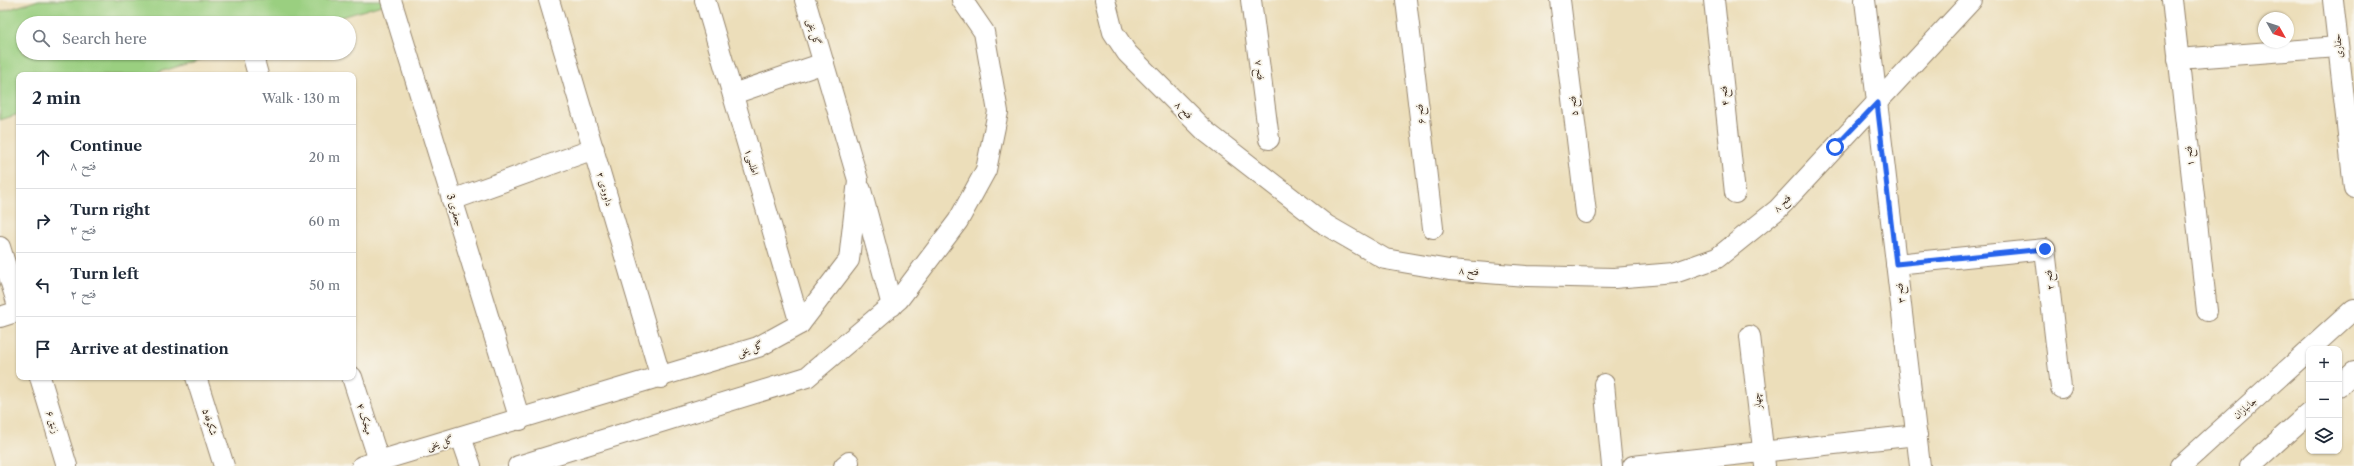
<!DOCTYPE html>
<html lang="en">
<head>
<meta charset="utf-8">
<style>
	body { margin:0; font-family:"Libre Caslon Text",Amiri,serif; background:#f2f2f3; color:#1f2937 }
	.controls { position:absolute; right:12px; bottom:12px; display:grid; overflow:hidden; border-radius:8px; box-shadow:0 1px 3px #0004 }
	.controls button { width:36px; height:36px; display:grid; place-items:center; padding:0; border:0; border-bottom:1px solid #e0e1e3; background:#fff; color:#1f2937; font:20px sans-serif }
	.compass { position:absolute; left:2258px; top:12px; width:36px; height:36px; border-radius:50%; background:#fff; box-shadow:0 1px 3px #0004; rotate:129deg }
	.stop { position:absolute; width:12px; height:12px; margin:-9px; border:3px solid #2563eb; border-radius:50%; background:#fff }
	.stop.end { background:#2563eb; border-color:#fff; box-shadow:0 1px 4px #0008 }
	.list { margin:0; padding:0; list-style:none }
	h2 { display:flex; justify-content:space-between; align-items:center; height:52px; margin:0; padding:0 16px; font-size:17px }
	h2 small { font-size:13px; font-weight:400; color:#747a83 }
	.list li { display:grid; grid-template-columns:26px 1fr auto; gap:12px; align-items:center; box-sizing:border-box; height:64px; padding:0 16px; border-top:1px solid #e0e1e3 }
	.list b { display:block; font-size:15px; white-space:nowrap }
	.list p { margin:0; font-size:13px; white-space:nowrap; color:#747a83 }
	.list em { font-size:13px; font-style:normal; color:#747a83 }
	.icon { flex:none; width:22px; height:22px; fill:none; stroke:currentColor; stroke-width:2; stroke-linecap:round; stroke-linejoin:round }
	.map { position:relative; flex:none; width:2354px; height:466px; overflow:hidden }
	.search { position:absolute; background:#fff; box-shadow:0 1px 3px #0004; left:16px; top:16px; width:340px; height:44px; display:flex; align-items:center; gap:10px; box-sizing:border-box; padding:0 14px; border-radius:22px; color:#747a83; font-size:15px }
	.panel { position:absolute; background:#fff; box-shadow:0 1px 3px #0004; left:16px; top:72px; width:340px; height:308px; border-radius:8px }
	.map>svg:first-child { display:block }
	.green { fill:#9acf80; stroke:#6a7c4f }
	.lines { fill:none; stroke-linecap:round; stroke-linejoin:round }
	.minor-casing { stroke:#94846c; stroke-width:22 }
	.minor { stroke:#fff; stroke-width:20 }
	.route { stroke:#2563eb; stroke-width:5 }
	.labels { text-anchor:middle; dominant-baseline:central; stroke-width:3.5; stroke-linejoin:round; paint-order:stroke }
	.street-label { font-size:10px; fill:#3b2a1e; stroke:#f7f3e8 }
</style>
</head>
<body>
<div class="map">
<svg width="2354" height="466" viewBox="0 0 2354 466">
	<rect width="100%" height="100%" fill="#f7f3e8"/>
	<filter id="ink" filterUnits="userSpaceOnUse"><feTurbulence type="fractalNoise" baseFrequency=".025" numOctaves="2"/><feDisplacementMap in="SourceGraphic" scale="8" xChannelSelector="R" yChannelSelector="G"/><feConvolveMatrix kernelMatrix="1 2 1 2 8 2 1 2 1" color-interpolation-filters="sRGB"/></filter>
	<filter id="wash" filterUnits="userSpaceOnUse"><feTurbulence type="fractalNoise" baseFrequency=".012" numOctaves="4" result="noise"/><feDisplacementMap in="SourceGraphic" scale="16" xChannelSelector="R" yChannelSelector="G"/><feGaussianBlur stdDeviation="0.9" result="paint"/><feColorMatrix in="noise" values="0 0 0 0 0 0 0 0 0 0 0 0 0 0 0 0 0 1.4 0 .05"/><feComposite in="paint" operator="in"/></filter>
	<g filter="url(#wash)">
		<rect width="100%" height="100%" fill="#ecdeba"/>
		<!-- green -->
		<path class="green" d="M 39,0 L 398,0 L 322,23 L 23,23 L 23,53 L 222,53 L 150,75 L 19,75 L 19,114 L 0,120 L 0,12 Z"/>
	</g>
	<g filter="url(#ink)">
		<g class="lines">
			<defs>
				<g id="minor">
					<path d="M 391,0 L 520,420"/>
					<path d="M 549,0 L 661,378"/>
					<path d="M 705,0 L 800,324"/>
					<path d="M 1105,0 L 1113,32 L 1127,53 L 1205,131 L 1326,225 L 1385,259 L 1449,270 L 1526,276 L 1614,278 L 1674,273 L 1717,258 L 1778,209 L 1972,0"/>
					<path d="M 1251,0 L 1269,139"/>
					<path d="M 1406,0 L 1433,228"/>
					<path d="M 1560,0 L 1586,213"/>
					<path d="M 1714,0 L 1735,193"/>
					<path d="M 1865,0 L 1920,466"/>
					<path d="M 2172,0 L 2207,311"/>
					<path d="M 2333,0 L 2354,188"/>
					<path d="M 252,53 L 258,75"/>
					<path d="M 2178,59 L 2338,47"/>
					<path d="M 733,94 L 824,63"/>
					<path d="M 861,190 L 892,306"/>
					<path d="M 452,200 L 594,149"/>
					<path d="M 0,247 L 19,309"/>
					<path d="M 1896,264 L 2045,249 L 2061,388"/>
					<path d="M 0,317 L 19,311"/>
					<path d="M 1750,336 L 1765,466"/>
					<path d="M 2310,349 L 2354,309"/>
					<path d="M 40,377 L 67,466"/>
					<path d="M 196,377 L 224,466"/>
					<path d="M 352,377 L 379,461"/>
					<path d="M 1604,384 L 1612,466"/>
					<path d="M 2339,386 L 2354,372"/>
					<path d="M 461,437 L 471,466"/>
					<path d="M 362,466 L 758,347 L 800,324 L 849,260 L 858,180 L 805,0"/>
					<path d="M 518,466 L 807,377 L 899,299 L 958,221 L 986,170 L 998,112 L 984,32 L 962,0"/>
					<path d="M 844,466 L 849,462"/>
					<path d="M 1633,466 L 1917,435"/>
					<path d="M 2181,466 L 2309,350"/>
					<path d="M 2250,466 L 2309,413"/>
				</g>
			</defs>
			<!-- minor casing -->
			<use href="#minor" class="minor-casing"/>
			<!-- minor -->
			<use href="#minor" class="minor"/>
		</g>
	</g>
	<g class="lines" filter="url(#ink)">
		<!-- route -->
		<path class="route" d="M 1835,147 L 1877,103 L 1896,264 L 2045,249"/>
	</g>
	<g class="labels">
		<!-- street labels -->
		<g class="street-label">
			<text transform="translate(814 32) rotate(74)">گل یخی</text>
			<text transform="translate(2338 46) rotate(-96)">حفاری</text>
			<text transform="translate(1260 70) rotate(83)">فتح ۷</text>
			<text transform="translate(1724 96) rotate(-96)">فتح ۴</text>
			<text transform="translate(1573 106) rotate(-97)">فتح ۵</text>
			<text transform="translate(1184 110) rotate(45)">فتح ۸</text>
			<text transform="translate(1420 114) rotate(-97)">فتح ۶</text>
			<text transform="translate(2189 156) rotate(-97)">فتح ۱</text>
			<text transform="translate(752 162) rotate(74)">اطلسی۱</text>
			<text transform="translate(605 189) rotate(74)">داوودی ۲</text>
			<text transform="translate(1782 203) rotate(-45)">فتح ۸</text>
			<text transform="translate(455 210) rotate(73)">3 جعفری</text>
			<text transform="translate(1469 271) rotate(5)">فتح ۸</text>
			<text transform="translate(2049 280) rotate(-97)">فتح ۲</text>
			<text transform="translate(1900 293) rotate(-97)">فتح ۳</text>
			<text transform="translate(750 349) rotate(-21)">گل یخی</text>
			<text transform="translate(1757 401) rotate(-97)">چهار</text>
			<text transform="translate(2245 408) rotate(-42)">جانبازان</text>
			<text transform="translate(365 419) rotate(73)">میخک ۴</text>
			<text transform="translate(53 422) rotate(73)">زنبق ۶</text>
			<text transform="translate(210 422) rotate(73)">شکوفه۵</text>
			<text transform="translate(440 443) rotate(-16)">گل یخی</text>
		</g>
	</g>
</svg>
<div class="controls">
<button>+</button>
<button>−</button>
<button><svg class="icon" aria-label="layers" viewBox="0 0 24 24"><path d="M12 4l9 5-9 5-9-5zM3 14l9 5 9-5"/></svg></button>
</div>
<svg class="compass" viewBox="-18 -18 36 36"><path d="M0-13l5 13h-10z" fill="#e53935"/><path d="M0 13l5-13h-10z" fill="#747a83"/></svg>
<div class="stop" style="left:1835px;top:147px"></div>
<div class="stop end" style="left:2045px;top:249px"></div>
<div class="search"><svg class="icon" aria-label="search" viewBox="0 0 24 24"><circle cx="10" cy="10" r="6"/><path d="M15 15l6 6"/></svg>Search here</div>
<section class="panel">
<h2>2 min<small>Walk · 130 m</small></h2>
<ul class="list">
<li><svg class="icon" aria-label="ahead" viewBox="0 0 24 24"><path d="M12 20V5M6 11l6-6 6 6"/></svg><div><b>Continue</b><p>فتح ۸</p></div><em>20 m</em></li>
<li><svg class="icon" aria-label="right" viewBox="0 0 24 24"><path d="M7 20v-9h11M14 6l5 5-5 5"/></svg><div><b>Turn right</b><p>فتح ۳</p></div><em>60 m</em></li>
<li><svg class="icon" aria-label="left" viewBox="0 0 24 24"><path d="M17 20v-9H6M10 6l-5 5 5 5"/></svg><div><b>Turn left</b><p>فتح ۲</p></div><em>50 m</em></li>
<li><svg class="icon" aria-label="arrive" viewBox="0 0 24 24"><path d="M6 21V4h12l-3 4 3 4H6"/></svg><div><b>Arrive at destination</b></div></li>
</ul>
</section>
</div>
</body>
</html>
